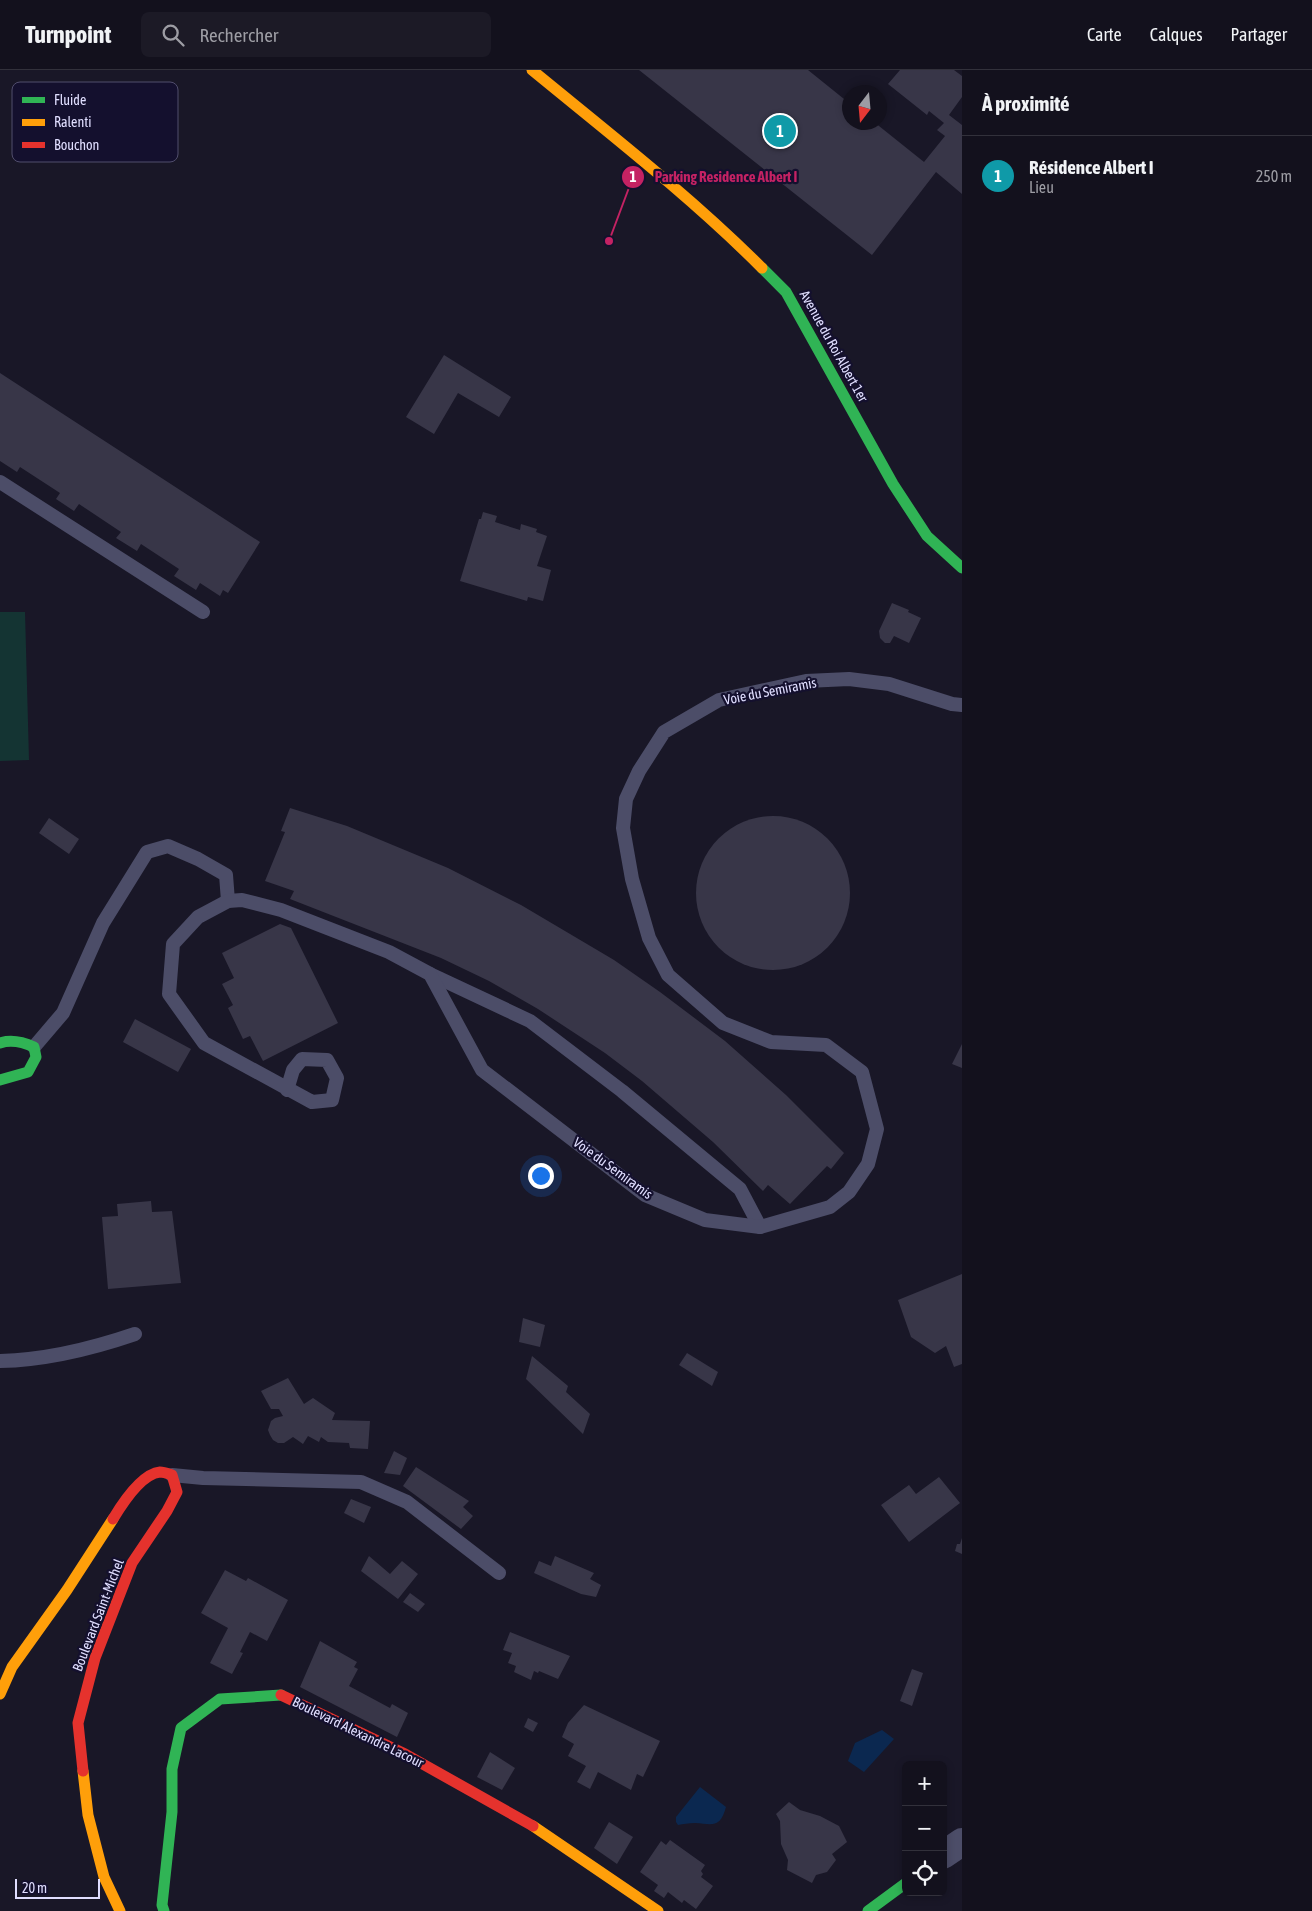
<!DOCTYPE html>
<html lang="fr">
<head>
<meta charset="utf-8">
<style>
	body { margin:0; font-family:"Asap Condensed",sans-serif; background:#1c1a26; color:#f1f3f6 }
	.controls { position:absolute; right:15px; bottom:15px; display:grid; overflow:hidden; border-radius:8px; box-shadow:0 2px 8px #0003 }
	.controls button { width:45px; height:45px; display:grid; place-items:center; padding:0; border:0; border-bottom:1px solid #32313b; background:#13111d; color:#f1f3f6; font:25px sans-serif }
	.compass { position:absolute; left:842px; top:15px; width:45px; height:45px; border-radius:50%; background:#13111d; box-shadow:0 2px 8px #0003; rotate:196deg }
	.scale { position:absolute; left:15px; bottom:12px; width:85px; box-sizing:border-box; padding-left:5px; border:2px solid #e0deff; border-top:0; font-size:14px; line-height:18px; white-space:nowrap; color:#e0deff; -webkit-text-stroke:4px #14102e; paint-order:stroke }
	.you { position:absolute; left:540px; top:1105px; width:18px; height:18px; margin:-12px; border:4px solid #fff; border-radius:50%; background:#1a73e8; box-shadow:0 0 0 8px #1a73e833 }
	.badge { display:grid; place-items:center; width:32px; height:32px; border-radius:50%; background:#db2777; color:#fff; font-size:16px; font-weight:700 }
	.pin { position:absolute; translate:-50% -50%; border:2px solid #fff; box-shadow:0 1px 5px #0006 }
	.list { margin:0; padding:0; list-style:none }
	h2 { display:flex; justify-content:space-between; align-items:center; height:65px; margin:0; padding:0 20px; font-size:21px }
	h2 small { font-size:16px; font-weight:400; color:#9d9da4 }
	.list li { display:grid; grid-template-columns:32px 1fr auto; gap:15px; align-items:center; box-sizing:border-box; height:80px; padding:0 20px; border-top:1px solid #32313b }
	.list b { display:block; font-size:19px; white-space:nowrap }
	.list p { margin:0; font-size:16px; white-space:nowrap; color:#9d9da4 }
	.list em { font-size:16px; font-style:normal; color:#9d9da4 }
	.icon { flex:none; width:28px; height:28px; fill:none; stroke:currentColor; stroke-width:2; stroke-linecap:round; stroke-linejoin:round }
	.map { position:relative; flex:none; width:962px; height:1841px; overflow:hidden }
	header { display:flex; align-items:center; gap:30px; box-sizing:border-box; height:70px; padding:0 25px; background:#13111d; border-bottom:1px solid #32313b }
	header strong { font-size:24px }
	nav { display:flex; gap:28px; margin-inline-start:auto; font-size:18px }
	.search { width:350px; height:45px; background:#1c1a26; display:flex; align-items:center; gap:12px; box-sizing:border-box; padding:0 18px; border-radius:8px; color:#9d9da4; font-size:19px }
	main { display:flex }
	aside { flex:1; background:#13111d }
	.map>svg:first-child { display:block }
	.green { fill:#143433 }
	.water { fill:#0b2850 }
	.building { fill:#383648 }
	.lines { fill:none; stroke-linecap:round; stroke-linejoin:round }
	.lane { stroke:#4c4d68; stroke-width:14 }
	.street { stroke:#4c4d68; stroke-width:28 }
	.fast { stroke:#30b455; stroke-width:11 }
	.slow { stroke:#ff9f0a; stroke-width:11 }
	.jam { stroke:#e5322d; stroke-width:11 }
	.labels { text-anchor:middle; dominant-baseline:central; stroke-width:4.5; stroke-linejoin:round; paint-order:stroke }
	.street-label { font-size:14px; fill:#e0deff; stroke:#14102e }
	.key { fill:#14102e; stroke:#514e6d; stroke-width:1 }
	.key-label { font-size:14px; fill:#e0deff }
	.leader { fill:none; stroke:#c42263; stroke-width:2 }
	.callout-dot { fill:#c42263; stroke:#14102e; stroke-width:2 }
	.mark-label { font-size:15px; text-anchor:middle; font-weight:bold; fill:#fff }
	.callout-label { font-size:15px; text-anchor:middle; font-weight:bold; fill:#c42263; stroke:#14102e; stroke-width:4.5; stroke-linejoin:round; paint-order:stroke }
</style>
</head>
<body>
<header>
<strong>Turnpoint</strong>
<div class="search"><svg class="icon" aria-label="search" viewBox="0 0 24 24"><circle cx="10" cy="10" r="6"/><path d="M15 15l6 6"/></svg>Rechercher</div>
<nav><a>Carte</a><a>Calques</a><a>Partager</a></nav>
</header>
<main>
<div class="map">
<svg width="962" height="1841" viewBox="0 0 962 1841">
	<rect width="100%" height="100%" fill="#191727"/>
	<!-- green -->
	<path class="green" d="M 0,542 L 25,542 L 29,690 L 0,691 Z"/>
	<!-- water -->
	<g class="water">
		<path d="M 758,783 C 778,785 797,791 803,813 L 782,821 C 748,800 746,852 778,839 C 791,851 797,864 799,882 C 722,914 680,802 758,783 Z"/>
		<path d="M 882,1660 L 894,1669 L 864,1702 L 848,1691 L 855,1673 Z"/>
		<path d="M 700,1717 L 726,1737 C 720,1759 712,1754 695,1753 C 689,1753 683,1754 678,1755 L 676,1752 L 676,1747 Z"/>
	</g>
	<!-- building -->
	<g class="building">
		<path d="M 639,0 L 808,0 L 849,33 L 849,52 L 874,52 L 924,92 L 945,66 L 937,60 L 944,53 L 929,41 L 927,45 L 888,14 L 900,0 L 954,0 L 962,6 L 962,27 L 949,45 L 962,55 L 962,124 L 936,102 L 872,185 Z"/>
		<path d="M 444,285 L 511,327 L 499,347 L 458,323 L 434,364 L 406,347 Z"/>
		<path d="M 0,303 L 260,472 L 228,523 L 223,520 L 220,526 L 200,513 L 196,520 L 174,506 L 179,499 L 141,474 L 137,481 L 116,468 L 121,462 L 79,434 L 74,441 L 56,429 L 60,423 L 20,397 L 17,402 L 0,391 Z"/>
		<path d="M 483,442 L 497,446 L 495,452 L 520,460 L 521,454 L 537,459 L 536,462 L 547,466 L 537,496 L 551,500 L 543,531 L 528,527 L 527,531 L 460,511 L 479,449 L 481,449 Z"/>
		<path d="M 892,533 L 909,540 L 908,542 L 921,548 L 909,573 L 894,566 L 890,573 L 885,573 L 880,568 L 879,561 Z"/>
		<path d="M 290,738 L 347,756 L 448,798 L 521,835 L 614,890 L 660,922 L 725,971 L 786,1025 L 844,1083 L 831,1099 L 827,1096 L 790,1134 L 768,1115 L 763,1121 L 713,1072 L 642,1011 L 605,983 L 538,939 L 489,911 L 441,888 L 290,829 L 294,821 L 265,811 L 285,762 L 281,761 Z"/>
		<circle cx="773" cy="823" r="77"/>
		<path d="M 49,748 L 79,769 L 69,784 L 39,763 Z"/>
		<path d="M 280,854 L 291,858 L 338,953 L 263,991 L 250,966 L 243,969 L 228,938 L 233,935 L 222,914 L 234,908 L 222,883 Z"/>
		<path d="M 135,949 L 191,979 L 178,1002 L 123,972 Z"/>
		<path d="M 962,974 L 962,998 L 952,994 Z"/>
		<path d="M 151,1131 L 152,1142 L 172,1141 L 181,1213 L 108,1219 L 102,1147 L 118,1146 L 117,1134 Z"/>
		<path d="M 962,1204 L 962,1294 L 954,1297 L 946,1276 L 935,1283 L 911,1267 L 898,1230 Z"/>
		<path d="M 523,1248 L 545,1255 L 540,1277 L 519,1272 Z"/>
		<path d="M 687,1283 L 718,1302 L 712,1316 L 679,1295 Z"/>
		<path d="M 532,1286 L 568,1316 L 566,1322 L 590,1344 L 583,1364 L 526,1309 Z"/>
		<path d="M 288,1308 L 304,1334 L 313,1328 L 335,1343 L 332,1350 L 370,1351 L 368,1379 L 350,1378 L 349,1373 L 328,1372 L 321,1367 L 319,1372 L 308,1366 L 303,1374 L 293,1367 L 284,1373 L 278,1373 L 273,1370 L 270,1365 L 268,1360 L 271,1351 L 275,1348 L 283,1346 L 279,1339 L 271,1339 L 261,1321 Z"/>
		<path d="M 394,1381 L 407,1388 L 400,1405 L 384,1403 Z"/>
		<path d="M 416,1397 L 469,1431 L 463,1437 L 473,1446 L 461,1459 L 403,1416 Z"/>
		<path d="M 939,1407 L 960,1433 L 909,1472 L 881,1435 L 909,1415 L 916,1424 Z"/>
		<path d="M 351,1429 L 371,1437 L 364,1453 L 344,1443 Z"/>
		<path d="M 962,1468 L 962,1484 L 955,1481 L 957,1474 L 960,1474 Z"/>
		<path d="M 369,1486 L 390,1504 L 402,1491 L 418,1504 L 398,1529 L 361,1501 Z"/>
		<path d="M 555,1486 L 594,1503 L 590,1509 L 601,1515 L 596,1527 L 581,1524 L 534,1503 L 539,1491 L 551,1496 Z"/>
		<path d="M 225,1500 L 246,1511 L 248,1508 L 288,1530 L 267,1571 L 250,1562 L 240,1582 L 243,1583 L 232,1604 L 210,1593 L 228,1558 L 201,1543 Z"/>
		<path d="M 410,1523 L 425,1534 L 418,1542 L 403,1532 Z"/>
		<path d="M 510,1562 L 570,1586 L 558,1609 L 539,1601 L 538,1603 L 534,1601 L 531,1610 L 514,1602 L 516,1596 L 508,1593 L 512,1583 L 503,1580 Z"/>
		<path d="M 320,1571 L 357,1592 L 354,1597 L 358,1599 L 349,1616 L 390,1638 L 392,1634 L 408,1643 L 397,1667 L 300,1617 Z"/>
		<path d="M 912,1599 L 923,1603 L 912,1636 L 900,1631 Z"/>
		<path d="M 584,1635 L 660,1671 L 643,1707 L 637,1704 L 631,1720 L 598,1702 L 590,1719 L 577,1712 L 586,1696 L 568,1686 L 574,1674 L 562,1667 L 568,1653 Z"/>
		<path d="M 528,1648 L 538,1653 L 533,1662 L 524,1657 Z"/>
		<path d="M 490,1682 L 515,1698 L 502,1720 L 477,1707 Z"/>
		<path d="M 789,1732 L 800,1740 L 820,1746 L 839,1756 L 847,1772 L 832,1784 L 836,1790 L 827,1802 L 816,1805 L 812,1813 L 787,1800 L 788,1790 L 781,1774 L 780,1751 L 776,1744 Z"/>
		<path d="M 609,1752 L 633,1767 L 617,1794 L 594,1778 Z"/>
		<path d="M 670,1770 L 705,1795 L 701,1801 L 703,1804 L 701,1807 L 713,1816 L 696,1839 L 684,1830 L 682,1833 L 668,1822 L 664,1828 L 654,1821 L 658,1815 L 640,1802 L 661,1771 L 666,1775 Z"/>
	</g>
	<g class="lines">
		<!-- lane -->
		<g class="lane">
			<path d="M 0,412 L 203,542"/>
			<path d="M 430,904 L 530,951 L 622,1021 L 740,1119 L 760,1157"/>
			<path d="M 34,977 L 63,943 L 103,853 L 147,782 L 168,776 L 198,789 L 226,805 L 228,831"/>
			<path d="M 287,1020 L 293,1000 L 302,989 L 327,990 L 337,1008 L 332,1030 L 312,1032 L 204,973 L 169,924 L 173,874 L 198,847 L 228,831 L 242,830 L 281,840 L 389,882 L 430,904 L 482,1000 L 645,1125 L 705,1150 L 760,1157 L 830,1137 L 849,1122 L 868,1094 L 877,1059 L 862,1002 L 826,975 L 771,972 L 723,953 L 668,905 L 649,868 L 632,809 L 623,758 L 626,729 L 639,701 L 664,662 L 719,630 L 806,611 L 849,609 L 889,614 L 952,634 L 962,635"/>
			<path d="M 0,1291 C 47,1290 91,1279 135,1264"/>
			<path d="M 172,1405 L 203,1408 L 361,1412 L 407,1432 L 499,1503"/>
		</g>
		<!-- street -->
		<path class="street" d="M 943,1785 L 962,1772"/>
		<!-- fast -->
		<g class="fast">
			<path d="M 762,198 L 786,222 L 893,414 L 927,466 L 962,498"/>
			<path d="M 0,973 C 12,969 23,972 34,977 L 36,987 L 28,1002 L 0,1010"/>
			<path d="M 164,1841 L 162,1835 L 172,1742 L 172,1699 L 181,1658 L 220,1629 L 281,1625"/>
			<path d="M 868,1841 L 906,1813"/>
		</g>
		<!-- slow -->
		<g class="slow">
			<path d="M 532,0 C 610,64 691,127 762,198"/>
			<path d="M 0,1624 L 12,1597 L 67,1520 L 113,1449"/>
			<path d="M 83,1701 L 88,1745 L 104,1807 L 120,1841"/>
			<path d="M 533,1756 L 658,1841"/>
		</g>
		<!-- jam -->
		<g class="jam">
			<path d="M 281,1625 L 405,1684 L 533,1756"/>
			<path d="M 83,1701 L 78,1653 L 95,1588 L 132,1493 L 167,1441 L 177,1422 L 172,1405 C 169,1404 164,1402 160,1402 C 141,1404 122,1434 113,1449"/>
		</g>
	</g>
	<g class="labels">
		<!-- street labels -->
		<g class="street-label">
			<text transform="translate(834 276) rotate(61)">Avenue du Roi Albert 1er</text>
			<text transform="translate(770 621) rotate(-11)">Voie du Semiramis</text>
			<text transform="translate(613 1098) rotate(36)">Voie du Semiramis</text>
			<text transform="translate(98 1545) rotate(-69)">Boulevard Saint-Michel</text>
			<text transform="translate(358 1662) rotate(26)">Boulevard Alexandre Lacour</text>
		</g>
	</g>
	<!-- legend -->
	<rect x="12" y="12" width="166" height="80" rx="8" class="key"/>
	<rect x="22" y="27" width="23" height="6" fill="#30b455"/>
	<rect x="22" y="49" width="23" height="7" fill="#ff9f0a"/>
	<rect x="22" y="72" width="23" height="6" fill="#e5322d"/>
	<g class="key-label">
		<text x="54" y="35">Fluide</text>
		<text x="54" y="57">Ralenti</text>
		<text x="54" y="80">Bouchon</text>
	</g>
	<!-- callouts -->
	<path class="leader" d="M609 171L633 107"/>
	<g class="callout-dot">
		<circle cx="609" cy="171" r="5"/>
		<circle cx="633" cy="107" r="12"/>
	</g>
	<g class="mark-label">
		<text x="633" y="112">1</text>
	</g>
	<g class="callout-label">
		<text x="726" y="112">Parking Residence Albert I</text>
	</g>
</svg>
<div class="controls">
<button>+</button>
<button>−</button>
<button><svg class="icon" aria-label="locate" viewBox="0 0 24 24"><circle cx="12" cy="12" r="6"/><path d="M12 2v4M12 18v4M2 12h4M18 12h4"/></svg></button>
</div>
<svg class="compass" viewBox="-18 -18 36 36"><path d="M0-13l5 13h-10z" fill="#e53935"/><path d="M0 13l5-13h-10z" fill="#9d9da4"/></svg>
<div class="scale">20 m</div>
<div class="you"></div>
<div class="pin badge" style="left:780px;top:61px;background:#0f9aa8">1</div>
</div>
<aside>
<h2>À proximité<small></small></h2>
<ul class="list">
<li><span class="badge" style="background:#0f9aa8">1</span><div><b>Résidence Albert I</b><p>Lieu</p></div><em>250 m</em></li>
</ul>
</aside>
</main>
</body>
</html>
